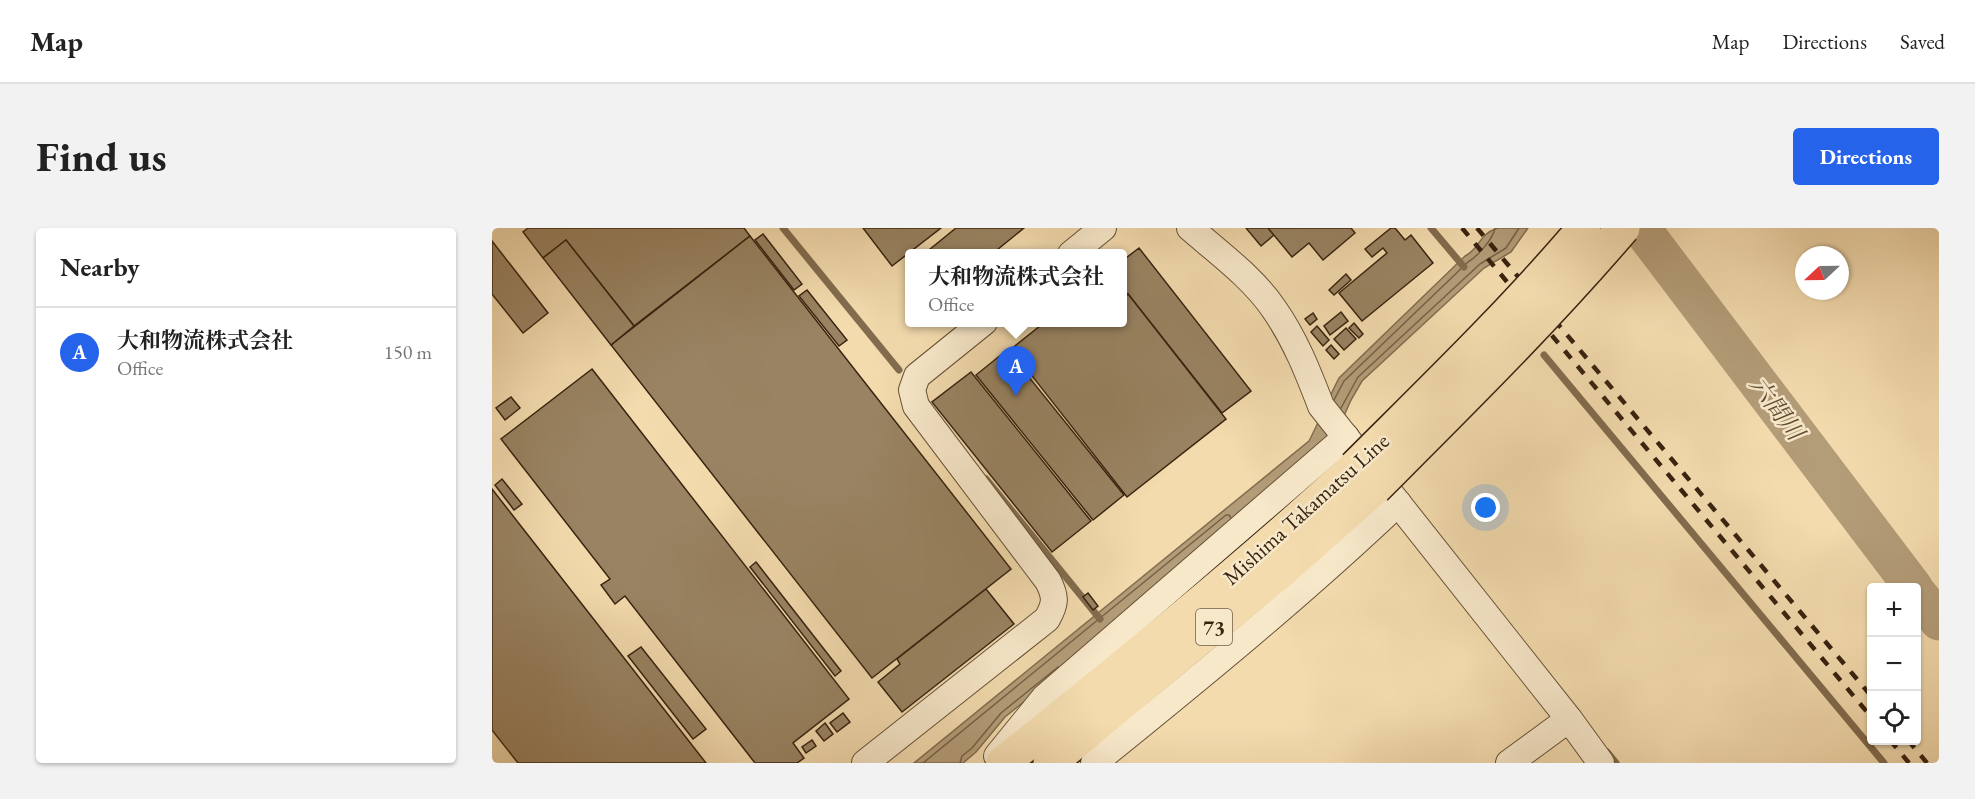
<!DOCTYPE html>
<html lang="en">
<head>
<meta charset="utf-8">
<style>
	body { margin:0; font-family:"EB Garamond","Noto Serif JP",serif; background:#f2f2f2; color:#222 }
	.controls { position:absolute; right:18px; bottom:18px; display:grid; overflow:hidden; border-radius:6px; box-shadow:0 2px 4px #0004 }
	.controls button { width:54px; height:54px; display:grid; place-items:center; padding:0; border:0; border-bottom:2px solid #e0e0e0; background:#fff; color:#222; font:30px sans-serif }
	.compass { position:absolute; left:1303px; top:18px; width:54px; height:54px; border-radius:50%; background:#fff; box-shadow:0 2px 4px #0004; rotate:248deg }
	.you { position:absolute; left:994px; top:280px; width:21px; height:21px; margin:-15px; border:4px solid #fff; border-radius:50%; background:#1a73e8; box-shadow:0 0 0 9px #1a73e833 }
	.badge { display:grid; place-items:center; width:39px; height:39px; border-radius:50%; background:#2563eb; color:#fff; font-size:20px; font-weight:700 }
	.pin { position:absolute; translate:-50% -50px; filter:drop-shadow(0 2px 3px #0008) }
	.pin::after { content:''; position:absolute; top:32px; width:21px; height:18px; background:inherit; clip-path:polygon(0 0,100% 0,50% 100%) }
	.popup { position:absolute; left:413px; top:21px; width:222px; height:78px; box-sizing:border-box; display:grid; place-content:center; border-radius:6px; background:#fff; filter:drop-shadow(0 2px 4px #0005); font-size:20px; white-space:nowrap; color:#767676 }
	.popup b { font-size:22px; color:#222 }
	.popup::after { content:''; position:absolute; left:50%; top:100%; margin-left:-12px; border:12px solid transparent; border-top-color:#fff }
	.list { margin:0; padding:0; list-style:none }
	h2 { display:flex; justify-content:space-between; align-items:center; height:78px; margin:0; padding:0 24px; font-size:26px }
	h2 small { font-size:20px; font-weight:400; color:#767676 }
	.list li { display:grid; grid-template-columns:39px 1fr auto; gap:18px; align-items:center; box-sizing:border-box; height:90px; padding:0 24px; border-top:2px solid #e0e0e0 }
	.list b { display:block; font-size:22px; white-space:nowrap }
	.list p { margin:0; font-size:20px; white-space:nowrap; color:#767676 }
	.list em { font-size:20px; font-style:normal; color:#767676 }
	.icon { flex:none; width:33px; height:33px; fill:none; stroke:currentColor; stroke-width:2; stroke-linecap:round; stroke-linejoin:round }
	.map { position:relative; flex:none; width:1447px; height:535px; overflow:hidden; border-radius:6px }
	header { display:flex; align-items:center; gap:36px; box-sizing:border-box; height:84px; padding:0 30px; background:#fff; border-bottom:2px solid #e0e0e0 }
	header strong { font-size:28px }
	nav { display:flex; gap:33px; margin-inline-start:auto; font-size:21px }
	.intro { display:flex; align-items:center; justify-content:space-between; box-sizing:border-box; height:144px; padding:0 36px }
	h1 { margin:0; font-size:42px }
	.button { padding:15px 27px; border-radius:6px; background:#2563eb; color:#fff; font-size:21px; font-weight:700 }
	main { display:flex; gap:36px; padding:0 36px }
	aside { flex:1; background:#fff; border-radius:6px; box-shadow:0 2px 4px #0004 }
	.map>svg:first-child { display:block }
	.water { fill:#b39c78; stroke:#826c4e; stroke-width:1.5 }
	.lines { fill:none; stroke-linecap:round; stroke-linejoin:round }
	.shore { stroke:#766044; stroke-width:1.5 }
	.stream { stroke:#826c4e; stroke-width:7 }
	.river { stroke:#b39c78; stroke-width:39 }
	.building { fill:#998362; stroke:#382310; stroke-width:1.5 }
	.minor-casing { stroke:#675138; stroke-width:28 }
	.primary-casing { stroke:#382310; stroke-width:36 }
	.minor { stroke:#f7e8ca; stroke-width:26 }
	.primary { stroke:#f3dbae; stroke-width:33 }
	.rail { stroke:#382310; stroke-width:4.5; stroke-dasharray:10 10; stroke-linecap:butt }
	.primary-bridge-casing { stroke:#382310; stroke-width:36; stroke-linecap:butt }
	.primary-bridge { stroke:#f3dbae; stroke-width:33 }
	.labels { text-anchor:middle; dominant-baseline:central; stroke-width:5; stroke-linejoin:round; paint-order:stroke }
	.shield { fill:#f7e8ca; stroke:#715e48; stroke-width:1.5 }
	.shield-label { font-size:21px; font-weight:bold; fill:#382310 }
	.street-label { font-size:22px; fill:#382310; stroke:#f7e8ca }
	.water-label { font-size:24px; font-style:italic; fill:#634d34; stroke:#f7e8ca }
</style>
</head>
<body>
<header>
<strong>Map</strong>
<nav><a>Map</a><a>Directions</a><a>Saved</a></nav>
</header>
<div class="intro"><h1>Find us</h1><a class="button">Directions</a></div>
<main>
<aside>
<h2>Nearby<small></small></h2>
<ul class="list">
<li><span class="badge">A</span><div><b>大和物流株式会社</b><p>Office</p></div><em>150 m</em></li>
</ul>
</aside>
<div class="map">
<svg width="1447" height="535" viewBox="0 0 1447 535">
	<rect width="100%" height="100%" fill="#f3dbae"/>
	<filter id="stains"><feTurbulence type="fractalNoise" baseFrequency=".00333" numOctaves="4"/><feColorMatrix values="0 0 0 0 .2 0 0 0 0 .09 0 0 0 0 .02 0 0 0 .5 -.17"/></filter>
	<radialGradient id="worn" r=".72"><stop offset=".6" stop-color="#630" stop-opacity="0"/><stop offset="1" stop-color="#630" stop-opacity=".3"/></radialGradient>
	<!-- water -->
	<path class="water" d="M 1006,0 L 1036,0 L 1019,24 L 992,40 L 870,153 L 859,172 L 843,208 L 618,404 L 513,489 L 484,524 L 471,535 L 422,535 L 817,213 C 828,192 836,171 847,150 L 973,28 C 989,20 986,6 1006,0 Z"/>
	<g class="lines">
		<!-- shore -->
		<g class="shore">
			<path d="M 842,172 L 852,153 L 976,34 C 986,28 1001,11 1003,0"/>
			<path d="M 849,180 L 866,149 L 988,36 L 1014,20 L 1027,0"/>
			<path d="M 431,535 L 734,287 L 737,287 L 739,290"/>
			<path d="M 468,535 L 470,528 L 480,520 L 509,485 L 566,439"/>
		</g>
		<!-- stream -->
		<g class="stream">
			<path d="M 291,0 L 407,142"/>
			<path d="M 939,0 L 972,39"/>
			<path d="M 1052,127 L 1392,535"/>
			<path d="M 494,251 L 608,391"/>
			<path d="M 1115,524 L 1124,535"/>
		</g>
		<!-- river -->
		<g class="river">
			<path d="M 1149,0 L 1421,359"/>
			<path d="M 1424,364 L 1447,393"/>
		</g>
	</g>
	<!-- building -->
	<g class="building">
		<path d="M 36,0 L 252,0 L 258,8 L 142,98 L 74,12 L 51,30 L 31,4 Z"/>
		<path d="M 371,0 L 449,0 L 400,38 Z"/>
		<path d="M 464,0 L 532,0 L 500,26 L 432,26 Z"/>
		<path d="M 754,0 L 776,0 L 782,7 L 769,18 Z"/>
		<path d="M 776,0 L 859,0 L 863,5 L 831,32 L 817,15 L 800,29 Z"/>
		<path d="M 899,0 L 903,0 L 913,12 L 919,7 L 941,35 L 870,93 L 847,65 L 895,25 L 891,20 L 880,29 L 873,21 Z"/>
		<path d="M 271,6 L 310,56 L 302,62 L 263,12 Z"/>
		<path d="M 258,8 L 519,341 L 380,450 L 119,117 Z"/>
		<path d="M 74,12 L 142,98 L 119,117 L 51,30 Z"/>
		<path d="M 0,13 L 56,85 L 31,105 L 0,66 Z"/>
		<path d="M 647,20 L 759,163 L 730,185 L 636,66 L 632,70 L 630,69 L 630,33 Z"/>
		<path d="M 854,46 L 859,52 L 842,67 L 837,62 Z"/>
		<path d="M 315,62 L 355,112 L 347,118 L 307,68 Z"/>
		<path d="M 636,66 L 734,191 L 635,269 L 519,121 L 553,94 L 630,94 L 630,69 L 632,70 Z"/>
		<path d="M 849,84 L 856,93 L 838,107 L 832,98 Z"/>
		<path d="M 821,85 L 825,91 L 818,97 L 813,91 Z"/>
		<path d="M 862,95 L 871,106 L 867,110 L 857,100 Z"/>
		<path d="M 825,98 L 837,112 L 831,118 L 819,104 Z"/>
		<path d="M 854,100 L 864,111 L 852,122 L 842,111 Z"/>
		<path d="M 839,117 L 847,126 L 842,131 L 834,122 Z"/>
		<path d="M 515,122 L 632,267 L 601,292 L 484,147 Z"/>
		<path d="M 100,141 L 357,471 L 301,515 L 312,530 L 305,535 L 263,535 L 133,368 L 123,376 L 109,357 L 118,351 L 9,211 Z"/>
		<path d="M 479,144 L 599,293 L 560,324 L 440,174 Z"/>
		<path d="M 19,169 L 28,180 L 13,192 L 4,180 Z"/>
		<path d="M 10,251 L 30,276 L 22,282 L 3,257 Z"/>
		<path d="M 0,261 L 214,535 L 26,535 L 0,502 Z"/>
		<path d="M 264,334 L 349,443 L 343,448 L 258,339 Z"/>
		<path d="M 494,361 L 522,396 L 410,484 L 386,454 L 408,436 L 405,431 Z"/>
		<path d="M 596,365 L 606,378 L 601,382 L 591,369 Z"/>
		<path d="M 149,419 L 214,501 L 201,511 L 136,428 Z"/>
		<path d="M 351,485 L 358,494 L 345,504 L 338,495 Z"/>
		<path d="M 333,495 L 341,506 L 332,513 L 324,503 Z"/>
		<path d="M 320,512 L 324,518 L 314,525 L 310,519 Z"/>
	</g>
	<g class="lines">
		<defs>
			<g id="minor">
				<path d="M 698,0 C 727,25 761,50 782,81 C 803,111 816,144 829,178 L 1077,491 L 1109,535"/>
				<path d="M 579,26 L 611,0"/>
				<path d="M 505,528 L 553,469 L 854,209"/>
				<path d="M 373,535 L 555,391 C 564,375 564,369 556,353 L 424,178 L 420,162 L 425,148 L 492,94"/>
				<path d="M 602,535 C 706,451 809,367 906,275"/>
				<path d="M 1017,535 L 1077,491"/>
			</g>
			<g id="primary">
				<path d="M 511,535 C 631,439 750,343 863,239"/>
				<path d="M 558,535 L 794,339 L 883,260"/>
			</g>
		</defs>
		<!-- minor casing -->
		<use href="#minor" class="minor-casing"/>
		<!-- primary casing -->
		<use href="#primary" class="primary-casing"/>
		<!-- minor -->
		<use href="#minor" class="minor"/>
		<!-- primary -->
		<use href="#primary" class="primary"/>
		<!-- rail -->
		<g class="rail">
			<path d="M 970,0 L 1380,490"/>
			<path d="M 985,0 L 1380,469"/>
			<path d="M 1398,512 L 1417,535"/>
			<path d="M 1416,512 L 1435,535"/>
		</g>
		<defs>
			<g id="primary-bridge">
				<path d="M 863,239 C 941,161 1021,84 1092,0"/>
				<path d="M 883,260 C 968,175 1053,91 1131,0"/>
			</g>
		</defs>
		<!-- primary-bridge casing -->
		<use href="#primary-bridge" class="primary-bridge-casing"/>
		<!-- primary-bridge -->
		<use href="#primary-bridge" class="primary-bridge"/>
	</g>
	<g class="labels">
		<!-- shield labels -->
		<rect class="shield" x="704" y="381" width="36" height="36" rx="4.5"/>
		<g class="shield-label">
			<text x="722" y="399">73</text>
		</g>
		<!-- street labels -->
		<g class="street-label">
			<text transform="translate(814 281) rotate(-42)">Mishima Takamatsu Line</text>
		</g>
		<!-- water labels -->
		<g class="water-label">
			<text transform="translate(1285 180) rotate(53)">六間川</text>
		</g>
	</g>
	<rect width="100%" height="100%" filter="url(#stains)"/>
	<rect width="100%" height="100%" fill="url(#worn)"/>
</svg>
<div class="controls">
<button>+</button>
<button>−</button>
<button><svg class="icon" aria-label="locate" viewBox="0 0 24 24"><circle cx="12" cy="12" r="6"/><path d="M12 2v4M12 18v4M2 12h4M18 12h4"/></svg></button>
</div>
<svg class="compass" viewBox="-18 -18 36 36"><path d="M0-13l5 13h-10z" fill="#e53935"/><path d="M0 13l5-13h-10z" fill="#767676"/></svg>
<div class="you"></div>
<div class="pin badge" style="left:524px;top:168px">A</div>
<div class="popup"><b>大和物流株式会社</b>Office</div>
</div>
</main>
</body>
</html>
